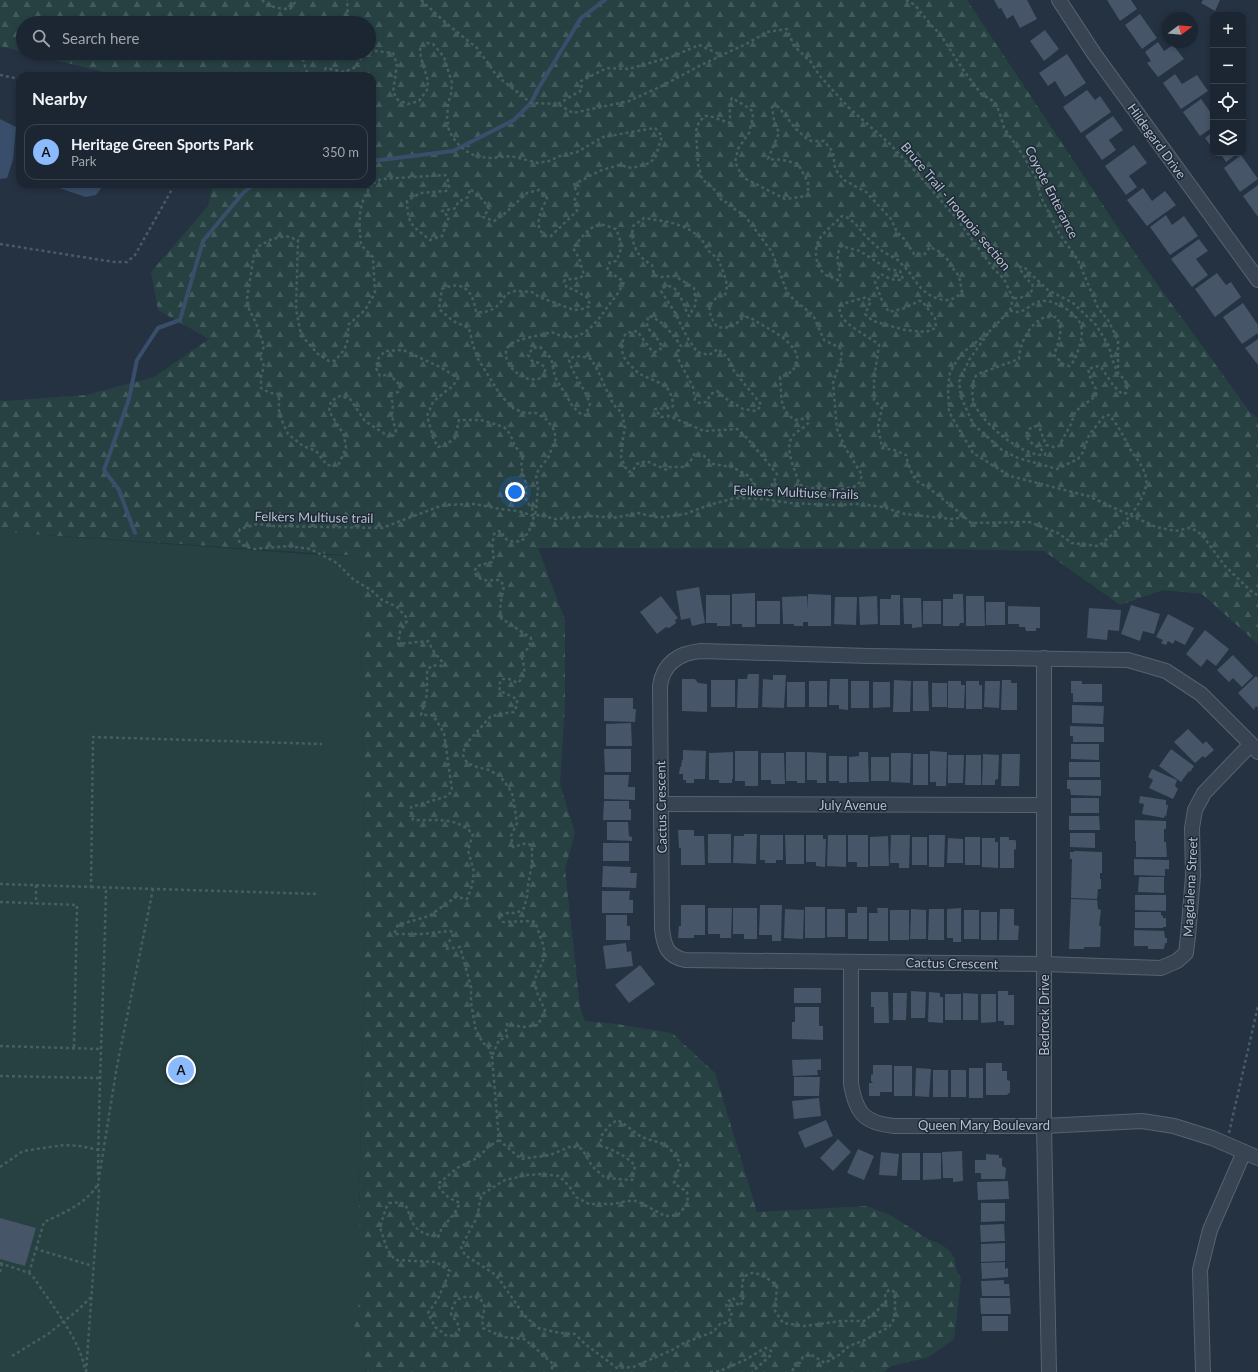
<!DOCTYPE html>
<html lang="en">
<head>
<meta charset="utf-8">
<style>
	body { margin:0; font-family:Lato,sans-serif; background:#29323e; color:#f1f3f6 }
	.controls { position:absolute; right:12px; top:12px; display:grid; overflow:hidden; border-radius:8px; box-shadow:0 2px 6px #0003 }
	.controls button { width:36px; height:36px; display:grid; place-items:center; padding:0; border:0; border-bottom:1px solid #3a434d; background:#1c2632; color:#f1f3f6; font:20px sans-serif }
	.compass { position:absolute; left:1162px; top:12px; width:36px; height:36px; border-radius:50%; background:#1c2632; box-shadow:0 2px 6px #0003; rotate:74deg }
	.you { position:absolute; left:515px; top:492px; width:14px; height:14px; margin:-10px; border:3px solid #fff; border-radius:50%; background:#1a73e8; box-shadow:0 0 0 6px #1a73e833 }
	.badge { display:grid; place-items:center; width:26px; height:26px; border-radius:50%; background:#8bbafd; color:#111; font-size:13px; font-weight:700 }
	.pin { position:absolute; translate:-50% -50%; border:2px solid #fff; box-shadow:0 1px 4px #0006 }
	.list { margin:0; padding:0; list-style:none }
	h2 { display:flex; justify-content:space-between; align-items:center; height:52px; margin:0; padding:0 16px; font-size:17px }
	h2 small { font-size:13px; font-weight:400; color:#a0a5ac }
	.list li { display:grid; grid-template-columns:26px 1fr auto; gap:12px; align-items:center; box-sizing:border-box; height:56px; margin:0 8px 8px; padding:0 8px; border:1px solid #3a434d; border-radius:12px }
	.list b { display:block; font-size:15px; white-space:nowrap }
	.list p { margin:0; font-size:13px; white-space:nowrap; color:#a0a5ac }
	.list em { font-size:13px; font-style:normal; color:#a0a5ac }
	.icon { flex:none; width:22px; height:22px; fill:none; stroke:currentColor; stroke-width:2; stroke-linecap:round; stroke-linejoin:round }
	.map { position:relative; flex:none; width:1258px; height:1372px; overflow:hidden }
	.search { position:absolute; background:#1c2632; box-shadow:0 2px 6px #0003; left:16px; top:16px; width:360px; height:44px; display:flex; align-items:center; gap:10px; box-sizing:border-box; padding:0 14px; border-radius:22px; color:#a0a5ac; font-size:15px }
	.panel { position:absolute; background:#1c2632; box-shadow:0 2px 6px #0003; left:16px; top:72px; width:360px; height:116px; border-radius:12px }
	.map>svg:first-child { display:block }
	.green { fill:#274143 }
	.forest { fill:url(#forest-firs) }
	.water { fill:#384e6a }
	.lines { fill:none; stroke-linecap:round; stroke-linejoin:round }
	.stream { stroke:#384e6a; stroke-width:4 }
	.building { fill:#465567 }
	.minor-casing { stroke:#57626f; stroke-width:16 }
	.path { stroke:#455e60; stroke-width:2.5; stroke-dasharray:3 3; stroke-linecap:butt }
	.minor { stroke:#394452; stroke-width:14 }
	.labels { text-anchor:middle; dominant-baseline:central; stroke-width:3; stroke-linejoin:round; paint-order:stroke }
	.street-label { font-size:13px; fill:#b6bfcc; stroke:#1e2937 }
</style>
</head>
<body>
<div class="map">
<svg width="1258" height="1372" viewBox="0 0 1258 1372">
	<defs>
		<pattern id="forest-firs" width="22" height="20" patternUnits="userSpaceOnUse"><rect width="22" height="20" fill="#274143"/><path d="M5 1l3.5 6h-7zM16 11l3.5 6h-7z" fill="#445b5d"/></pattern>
	</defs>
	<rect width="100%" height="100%" fill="#253242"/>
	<!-- green -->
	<path class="green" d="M 0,532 L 322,555 L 360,556 L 365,927 L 359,1212 L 365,1275 L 354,1329 L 365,1345 L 364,1363 L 366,1372 L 0,1372 Z"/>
	<!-- forest -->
	<path class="forest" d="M 0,0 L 967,0 L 1134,252 L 1250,412 L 1258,418 L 1258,644 L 1202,594 L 1163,590 L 1120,605 L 1044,551 L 951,549 L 538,548 L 565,620 L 565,705 L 560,784 L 575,833 L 565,869 L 580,1007 L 585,1021 L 617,1024 L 672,1033 L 715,1073 L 757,1212 L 867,1206 L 890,1215 L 930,1240 L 940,1244 L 949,1250 L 955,1259 L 956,1269 L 961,1279 L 954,1339 L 929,1357 L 891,1366 L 884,1372 L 366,1372 L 364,1363 L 365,1345 L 354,1329 L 364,1275 L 359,1219 L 365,927 L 360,556 L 0,532 L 0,400 L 4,401 L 86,395 L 154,377 L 209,339 L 158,310 L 151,272 L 208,206 L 213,184 L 372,184 L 372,76 L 120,76 L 26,53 L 369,53 L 369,23 L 23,23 L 23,52 L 0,46 Z"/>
	<!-- water -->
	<g class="water">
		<path d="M 0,119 L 16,127 L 13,160 L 7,178 L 0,179 Z"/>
		<path d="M 47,184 L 102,184 L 102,187 L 96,195 L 86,197 Z"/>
	</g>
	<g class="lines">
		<!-- stream -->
		<g class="stream">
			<path d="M 372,161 L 453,151 L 514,120 L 531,103 L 538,89 L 581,18 L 605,0"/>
			<path d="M 135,533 L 119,490 L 104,470 L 129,399 L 137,360 L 158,328 L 180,320 L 203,241 L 243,193 L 254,184"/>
		</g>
	</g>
	<!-- building -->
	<g class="building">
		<path d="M 994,0 L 1027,0 L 1037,19 L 1020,28 L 1013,15 L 1007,19 L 1001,8 L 999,9 Z"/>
		<path d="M 1107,0 L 1131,0 L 1137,9 L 1120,21 Z"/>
		<path d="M 1203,0 L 1220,0 L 1215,11 L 1201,3 Z"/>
		<path d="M 1140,14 L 1157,38 L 1142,49 L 1125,25 Z"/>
		<path d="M 1045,30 L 1059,49 L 1044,61 L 1030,41 Z"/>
		<path d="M 1158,42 L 1164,51 L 1173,45 L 1184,59 L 1158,77 L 1147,63 L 1151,61 L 1145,52 Z"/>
		<path d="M 1067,54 L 1086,83 L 1065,97 L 1055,81 L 1048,86 L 1039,73 Z"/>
		<path d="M 1175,74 L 1182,84 L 1197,75 L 1208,91 L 1181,109 L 1163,83 Z"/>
		<path d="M 1087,90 L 1095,100 L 1100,96 L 1111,112 L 1081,133 L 1063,107 Z"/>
		<path d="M 1201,99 L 1213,116 L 1213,127 L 1200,136 L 1183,112 Z"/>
		<path d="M 1113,116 L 1123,130 L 1109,140 L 1116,150 L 1102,160 L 1085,136 Z"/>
		<path d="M 1213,132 L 1213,149 L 1205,138 Z"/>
		<path d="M 1134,145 L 1147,163 L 1129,176 L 1137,187 L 1126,195 L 1105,166 Z"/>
		<path d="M 1220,153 L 1238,153 L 1226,162 Z"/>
		<path d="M 1241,155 L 1258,179 L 1240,192 L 1224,168 Z"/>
		<path d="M 1258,185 L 1258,217 L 1243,196 Z"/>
		<path d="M 1143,188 L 1152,201 L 1165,191 L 1176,205 L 1147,226 L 1127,200 Z"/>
		<path d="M 1166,215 L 1172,225 L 1184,216 L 1198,236 L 1170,255 L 1150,227 Z"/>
		<path d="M 1199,239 L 1208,251 L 1196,259 L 1208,275 L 1192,287 L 1171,259 Z"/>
		<path d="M 1217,273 L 1226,285 L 1231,282 L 1241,297 L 1215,317 L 1195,289 Z"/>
		<path d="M 1243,303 L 1258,325 L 1258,333 L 1242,344 L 1223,317 Z"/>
		<path d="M 1258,339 L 1258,365 L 1245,348 Z"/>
		<path d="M 699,587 L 705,623 L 692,626 L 690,618 L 681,620 L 676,591 Z"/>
		<path d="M 755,593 L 755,627 L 742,627 L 742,624 L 732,624 L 732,594 Z"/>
		<path d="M 808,594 L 831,595 L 831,626 L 808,626 L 808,622 L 803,622 L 803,626 L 794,626 L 794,624 L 783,624 L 782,597 L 807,596 L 808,610 Z"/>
		<path d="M 953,594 L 963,594 L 964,623 L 960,623 L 959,626 L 943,626 L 943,599 L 953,599 Z"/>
		<path d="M 706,595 L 730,595 L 730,626 L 717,626 L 717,623 L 706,623 Z"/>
		<path d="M 891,595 L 900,595 L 900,625 L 880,625 L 880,599 L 891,599 Z"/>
		<path d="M 661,596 L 678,618 L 675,620 L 676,623 L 669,628 L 666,627 L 657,634 L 640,612 Z"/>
		<path d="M 877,596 L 878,624 L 860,625 L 859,597 Z"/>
		<path d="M 966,596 L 984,596 L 985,626 L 966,626 Z"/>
		<path d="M 835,597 L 857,597 L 856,625 L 834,624 Z"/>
		<path d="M 903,598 L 921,598 L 922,627 L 912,628 L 912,624 L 904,624 Z"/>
		<rect x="757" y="601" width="23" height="23"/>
		<rect x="923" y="601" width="18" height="23"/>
		<rect x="986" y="602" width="19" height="23"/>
		<path d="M 1131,605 L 1160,614 L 1154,634 L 1143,631 L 1140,641 L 1121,634 Z"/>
		<path d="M 1008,606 L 1040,607 L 1040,628 L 1036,628 L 1036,631 L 1026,631 L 1025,627 L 1019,627 L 1019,624 L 1008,624 Z"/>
		<path d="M 1089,608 L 1121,610 L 1119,631 L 1108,630 L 1107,640 L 1087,638 Z"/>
		<path d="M 1168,614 L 1194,628 L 1185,645 L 1175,640 L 1173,644 L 1168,641 L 1166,645 L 1161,643 L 1163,640 L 1156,637 Z"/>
		<path d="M 1205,630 L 1229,649 L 1216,666 L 1207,659 L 1201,667 L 1186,654 Z"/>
		<path d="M 1233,655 L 1253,676 L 1242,687 L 1233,678 L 1229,682 L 1217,670 Z"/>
		<path d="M 748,674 L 759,674 L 758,708 L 737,708 L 738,679 L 747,679 Z"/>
		<path d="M 773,675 L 786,675 L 784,708 L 762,707 L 763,679 L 773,680 Z"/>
		<path d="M 1256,676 L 1258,678 L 1258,708 L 1256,706 L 1254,710 L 1238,693 Z"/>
		<path d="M 682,679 L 695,679 L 698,683 L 707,684 L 707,712 L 682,711 Z"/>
		<path d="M 830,679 L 848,679 L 848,710 L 839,709 L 839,705 L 829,705 Z"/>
		<rect x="711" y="680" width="24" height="27"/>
		<path d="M 894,680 L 911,681 L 910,712 L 893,712 Z"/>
		<path d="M 1002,680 L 1011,680 L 1011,683 L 1017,683 L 1017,710 L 1001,710 Z"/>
		<rect x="809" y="681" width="18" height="26"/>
		<rect x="851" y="681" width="18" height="27"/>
		<path d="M 913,681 L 928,681 L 929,711 L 913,711 Z"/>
		<path d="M 948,681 L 961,681 L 961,685 L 965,685 L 964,708 L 948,708 Z"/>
		<path d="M 966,681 L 979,681 L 979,685 L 982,685 L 982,709 L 966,709 Z"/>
		<path d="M 985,681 L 1000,681 L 999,708 L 984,707 Z"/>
		<path d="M 1071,681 L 1082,681 L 1082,684 L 1102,684 L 1102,702 L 1073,702 L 1073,693 L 1071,693 Z"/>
		<rect x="787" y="682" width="18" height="25"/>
		<path d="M 873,682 L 890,682 L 890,707 L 873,708 Z"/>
		<rect x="932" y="683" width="15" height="24"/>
		<path d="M 604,698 L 633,698 L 633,709 L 636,709 L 635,722 L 604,721 Z"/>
		<path d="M 1072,705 L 1104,706 L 1103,724 L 1072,723 Z"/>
		<path d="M 631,723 L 632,746 L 606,746 L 606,724 Z"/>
		<path d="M 1070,726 L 1104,727 L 1104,742 L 1073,742 L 1073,736 L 1070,736 Z"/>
		<path d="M 1188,729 L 1203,744 L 1206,741 L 1214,750 L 1205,758 L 1203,756 L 1195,763 L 1174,742 Z"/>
		<path d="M 1071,744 L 1099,744 L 1099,760 L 1071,759 Z"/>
		<path d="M 604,749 L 631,749 L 631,772 L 605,772 Z"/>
		<path d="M 1171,749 L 1194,766 L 1190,772 L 1189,771 L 1181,782 L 1159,766 Z"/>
		<path d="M 683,750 L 706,751 L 705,779 L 694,779 L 694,783 L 686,783 L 686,780 L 683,780 L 683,774 L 679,774 L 680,767 L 681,767 L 682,760 L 683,760 Z"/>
		<path d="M 735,751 L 758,751 L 758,786 L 745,786 L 745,781 L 735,781 Z"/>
		<path d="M 930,751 L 947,752 L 946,786 L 936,786 L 936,782 L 930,782 Z"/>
		<path d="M 733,752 L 733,779 L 732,779 L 732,783 L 719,783 L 719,780 L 709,780 L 709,753 Z"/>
		<path d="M 786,752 L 805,752 L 805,783 L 797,783 L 797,781 L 786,781 Z"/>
		<path d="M 807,752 L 826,753 L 826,783 L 817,783 L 817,780 L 807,780 Z"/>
		<path d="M 859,752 L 868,752 L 869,782 L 849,782 L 849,757 L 859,756 Z"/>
		<path d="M 761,753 L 784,753 L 785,784 L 771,784 L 771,780 L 761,780 Z"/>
		<path d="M 891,753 L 911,753 L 910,783 L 891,782 Z"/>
		<rect x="913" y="754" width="15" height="31"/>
		<path d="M 983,754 L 999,755 L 998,779 L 995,780 L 995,785 L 982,785 Z"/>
		<path d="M 1002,754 L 1020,754 L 1019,786 L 1001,786 Z"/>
		<path d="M 948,755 L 964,755 L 963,783 L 948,783 Z"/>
		<path d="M 966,755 L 981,755 L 981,785 L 965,785 Z"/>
		<path d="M 829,756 L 847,756 L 847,783 L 839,783 L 839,781 L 829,781 Z"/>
		<rect x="871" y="757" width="18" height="24"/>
		<rect x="1069" y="762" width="31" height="15"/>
		<path d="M 1152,769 L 1177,780 L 1175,786 L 1178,789 L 1173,799 L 1149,788 L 1153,780 L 1148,777 Z"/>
		<path d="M 604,775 L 629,775 L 628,787 L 635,787 L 635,800 L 604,799 Z"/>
		<path d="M 1067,780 L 1101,780 L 1101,796 L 1071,795 L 1070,789 L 1067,789 Z"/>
		<path d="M 1140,796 L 1166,800 L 1166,805 L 1168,805 L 1166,817 L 1165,815 L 1164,818 L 1142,814 L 1144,804 L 1139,803 Z"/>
		<rect x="1071" y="798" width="28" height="15"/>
		<path d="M 604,801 L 629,801 L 629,809 L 631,809 L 631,820 L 603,820 Z"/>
		<path d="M 1069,816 L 1099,816 L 1100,830 L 1069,830 Z"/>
		<path d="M 1135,820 L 1166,821 L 1166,829 L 1164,829 L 1164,842 L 1166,842 L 1167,857 L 1136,857 L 1136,841 L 1141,841 L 1135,841 Z"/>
		<path d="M 607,822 L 628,822 L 629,836 L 632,837 L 632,841 L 607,840 Z"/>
		<path d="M 678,830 L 694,830 L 694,836 L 704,836 L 705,865 L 681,865 L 681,848 L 679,848 Z"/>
		<path d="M 1070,833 L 1095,833 L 1095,848 L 1070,847 Z"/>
		<rect x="708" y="834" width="23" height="29"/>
		<path d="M 744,834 L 757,834 L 756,864 L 733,863 L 734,836 L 744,836 Z"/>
		<path d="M 760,835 L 783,835 L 783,860 L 776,860 L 776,863 L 765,863 L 765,860 L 760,860 Z"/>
		<path d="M 785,835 L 804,835 L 804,864 L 786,864 Z"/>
		<path d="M 806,835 L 823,835 L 823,839 L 826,839 L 825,867 L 816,866 L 816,862 L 806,862 Z"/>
		<path d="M 828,835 L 846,835 L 846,867 L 827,866 Z"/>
		<path d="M 848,835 L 868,835 L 868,867 L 857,867 L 857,862 L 848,862 Z"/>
		<path d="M 891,835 L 910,835 L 909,868 L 899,868 L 899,863 L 890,863 Z"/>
		<path d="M 929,835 L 945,835 L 944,867 L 929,867 Z"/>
		<path d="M 888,836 L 889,866 L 870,866 L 870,837 Z"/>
		<rect x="912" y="837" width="15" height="28"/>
		<rect x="965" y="837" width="15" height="28"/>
		<path d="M 1000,837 L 1009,837 L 1009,840 L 1015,840 L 1016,841 L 1016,849 L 1014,850 L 1014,868 L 1000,868 Z"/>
		<path d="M 948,838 L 963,839 L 963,863 L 947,863 Z"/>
		<path d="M 982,838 L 995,838 L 995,842 L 998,842 L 998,868 L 982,867 Z"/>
		<rect x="603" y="843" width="26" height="18"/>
		<path d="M 1074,851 L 1102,852 L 1102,873 L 1100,873 L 1100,879 L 1101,879 L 1101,889 L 1098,889 L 1097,899 L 1071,898 L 1072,859 L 1070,859 L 1070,852 L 1074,852 Z"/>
		<path d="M 1134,859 L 1169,860 L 1169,869 L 1165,869 L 1165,876 L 1134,875 Z"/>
		<path d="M 603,866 L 631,867 L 630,873 L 637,873 L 636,888 L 602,887 Z"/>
		<path d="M 1139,877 L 1164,877 L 1164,893 L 1138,892 Z"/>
		<path d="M 602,891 L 630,891 L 629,900 L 633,900 L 633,913 L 602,913 Z"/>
		<path d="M 1135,895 L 1166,895 L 1166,911 L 1135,910 Z"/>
		<path d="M 1071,899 L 1097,900 L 1098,909 L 1101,910 L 1099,926 L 1101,926 L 1100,947 L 1084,947 L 1084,949 L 1069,949 Z"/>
		<path d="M 681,905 L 705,905 L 705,935 L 694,935 L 694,938 L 678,938 L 679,926 L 681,926 Z"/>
		<path d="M 760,905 L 782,905 L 781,941 L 772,941 L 772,935 L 759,935 Z"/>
		<rect x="805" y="907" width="20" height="31"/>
		<path d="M 857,907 L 867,907 L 867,939 L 848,939 L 848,913 L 857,913 Z"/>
		<path d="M 708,908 L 732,908 L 731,938 L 720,938 L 720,934 L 708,934 Z"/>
		<path d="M 733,908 L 757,908 L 757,939 L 744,939 L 744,934 L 733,934 Z"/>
		<path d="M 877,908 L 888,908 L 888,941 L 869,941 L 869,913 L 878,913 Z"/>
		<path d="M 961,908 L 961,942 L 953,942 L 953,938 L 947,938 L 947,909 Z"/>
		<path d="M 785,909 L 804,910 L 803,939 L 784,938 Z"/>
		<rect x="827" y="909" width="18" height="28"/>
		<path d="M 911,909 L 926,910 L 926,939 L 910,939 Z"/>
		<path d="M 929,909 L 944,909 L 944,940 L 928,940 Z"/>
		<path d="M 1000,909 L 1014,909 L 1014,925 L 1019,926 L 1018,940 L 999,940 Z"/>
		<rect x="890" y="910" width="19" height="30"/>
		<rect x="964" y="910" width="15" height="29"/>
		<rect x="981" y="912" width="16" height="28"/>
		<path d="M 1135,912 L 1161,912 L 1161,915 L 1163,916 L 1163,918 L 1166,918 L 1166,927 L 1163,927 L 1163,928 L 1135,928 Z"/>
		<path d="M 606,915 L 627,915 L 627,926 L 630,926 L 630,940 L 606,940 Z"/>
		<path d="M 1134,930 L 1164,931 L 1165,938 L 1167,938 L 1167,943 L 1165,943 L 1164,949 L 1148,949 L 1148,946 L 1134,946 Z"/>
		<path d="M 626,943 L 627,952 L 631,951 L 633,966 L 606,969 L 603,946 Z"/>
		<path d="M 640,965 L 655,984 L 629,1003 L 615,985 Z"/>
		<rect x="794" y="988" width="27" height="15"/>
		<path d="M 911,991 L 926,992 L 925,1018 L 911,1018 Z"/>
		<path d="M 998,991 L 1008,991 L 1008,995 L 1014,995 L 1014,1025 L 1004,1025 L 1004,1021 L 998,1021 Z"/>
		<path d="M 871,992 L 888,992 L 889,1023 L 874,1023 L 874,1007 L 871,1007 Z"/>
		<path d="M 929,992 L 940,993 L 940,997 L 943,997 L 943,1023 L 928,1022 Z"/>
		<path d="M 893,993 L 907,993 L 906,1020 L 893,1020 Z"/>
		<path d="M 963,993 L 978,994 L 978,1020 L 963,1020 Z"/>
		<rect x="945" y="994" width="16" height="26"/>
		<path d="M 981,994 L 996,994 L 996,1022 L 981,1023 Z"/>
		<path d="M 795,1007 L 819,1007 L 819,1026 L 823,1026 L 823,1040 L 792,1039 L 792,1022 L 795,1022 Z"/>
		<path d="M 821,1059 L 821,1070 L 817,1070 L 818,1075 L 793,1076 L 792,1060 Z"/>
		<path d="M 986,1063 L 1002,1063 L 1002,1071 L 1007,1071 L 1007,1080 L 1010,1081 L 1010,1092 L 1007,1095 L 986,1095 Z"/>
		<path d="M 873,1065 L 892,1065 L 892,1092 L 880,1092 L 880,1096 L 869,1096 L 869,1083 L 873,1083 L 871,1081 L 871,1075 L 873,1074 Z"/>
		<rect x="894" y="1066" width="18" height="30"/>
		<path d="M 916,1068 L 931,1069 L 929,1097 L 915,1096 Z"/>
		<rect x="969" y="1068" width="14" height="30"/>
		<rect x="933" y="1070" width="15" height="27"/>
		<rect x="951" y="1070" width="15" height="27"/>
		<path d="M 794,1077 L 820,1077 L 819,1096 L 794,1096 Z"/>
		<path d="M 819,1098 L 821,1116 L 794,1119 L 792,1101 Z"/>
		<path d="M 826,1120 L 833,1136 L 805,1148 L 798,1132 Z"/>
		<path d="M 838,1139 L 851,1152 L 833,1171 L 820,1158 Z"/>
		<path d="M 858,1149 L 874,1156 L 864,1180 L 847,1173 Z"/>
		<path d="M 962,1151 L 963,1181 L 953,1182 L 953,1178 L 943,1178 L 942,1152 Z"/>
		<path d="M 881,1152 L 899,1154 L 897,1176 L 879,1175 Z"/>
		<rect x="902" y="1153" width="18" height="27"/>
		<path d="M 923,1153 L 941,1153 L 941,1179 L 923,1180 Z"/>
		<path d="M 986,1154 L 999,1155 L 999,1158 L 1002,1158 L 1002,1166 L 1006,1168 L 1005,1179 L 981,1179 L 981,1173 L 975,1173 L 975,1160 L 986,1160 Z"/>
		<path d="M 1008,1181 L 1009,1199 L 978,1200 L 977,1182 Z"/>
		<path d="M 981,1203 L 1005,1203 L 1005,1221 L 981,1222 Z"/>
		<path d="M 0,1218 L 36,1228 L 25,1266 L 0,1259 Z"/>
		<path d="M 1004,1224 L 1005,1241 L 981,1242 L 980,1225 Z"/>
		<path d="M 1005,1243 L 1005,1261 L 981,1262 L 981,1244 Z"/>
		<path d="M 1005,1262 L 1005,1269 L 1008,1268 L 1008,1277 L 982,1279 L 981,1263 Z"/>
		<path d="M 1004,1280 L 1004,1284 L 1009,1284 L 1010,1296 L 982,1296 L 981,1281 Z"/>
		<path d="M 980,1298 L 1010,1298 L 1011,1314 L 981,1314 Z"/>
		<rect x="982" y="1316" width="26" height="15"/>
	</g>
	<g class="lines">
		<defs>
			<g id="minor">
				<path d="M 1059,0 L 1095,55 L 1258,280"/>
				<path d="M 1044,658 L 1044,1126 L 1049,1372"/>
				<path d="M 1251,744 L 1204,793 L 1195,810 L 1192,828 L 1193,876 L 1188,936 L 1186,953 L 1177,961 L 1161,968 L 1044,964 L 685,960 C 667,956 664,946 662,929 L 660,686 C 663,663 679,653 701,651 L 869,656 L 1128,660 L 1166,671 L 1201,694 L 1251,744 L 1258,752"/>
				<path d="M 661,804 L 1044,805"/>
				<path d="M 851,962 L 851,1084 C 856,1113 864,1123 894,1126 L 1044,1126 L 1142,1121 L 1174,1126 L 1212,1138 L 1258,1158"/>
				<path d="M 1203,1372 L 1200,1270 L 1210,1230 L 1244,1152"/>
			</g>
		</defs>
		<!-- minor casing -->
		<use href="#minor" class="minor-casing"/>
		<!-- path -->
		<g class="path">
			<path d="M 262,0 C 269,7 280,9 290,9 L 297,0"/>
			<path d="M 421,0 L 446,23 L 477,48 L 497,76 L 531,103 L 558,104 L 573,113 L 629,101 L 662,86 L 701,65 L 746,44 L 767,32 L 787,29 L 794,46 L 810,61 L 820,76 L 848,107 L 890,144 L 924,181 L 957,219 L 993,268 L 1004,279 L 1013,298 L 1010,310 L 989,332 L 961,354 L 950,372 L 948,387 L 949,412 L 973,453 L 1010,476 L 1088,496 L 1156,527 L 1175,531 L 1189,528 L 1195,530 L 1202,535 L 1225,566 L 1253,593 L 1258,595"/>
			<path d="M 906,0 L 915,5 L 931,25 L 940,34 L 964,71 L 982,95 L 989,98 L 996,104 L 1000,114 L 1004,128 L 1024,157 L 1036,178 L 1041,197 L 1059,233 L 1078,260 L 1098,308 L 1108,320 L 1114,332 L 1118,341 L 1118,370"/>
			<path d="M 344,23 L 348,17 L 347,0"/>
			<path d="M 301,53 L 308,76"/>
			<path d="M 369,53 L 375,51 L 393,53 L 397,64 L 393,92 L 398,100 L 408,104 L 419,101 L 427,90 L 428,81 L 421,58 L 420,46 L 427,43 L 433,44 L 444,57 L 452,83 L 451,94 L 448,104 L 447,118 L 449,131 L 456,142 L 466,151 L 477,157 L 492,158 L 511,156 L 538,163 L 549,161 L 560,156 L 577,152 L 603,137 L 655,128 L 662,136 L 656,156 L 650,163 L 632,168 L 619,165 L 599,171 L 573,185 L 578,193 L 574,201 L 577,211 L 551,236 L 545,236 C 532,225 542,210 547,198 L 539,190 L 527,193 L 503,215 L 494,221 L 483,217 L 489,209 C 485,201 478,195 470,189 L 468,197 L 458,202 L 456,208 L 442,211 L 449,217 L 442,236 L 430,240 C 412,225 408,226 407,201 L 420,193 L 446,191 L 449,188 C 449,183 448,179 445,175 L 381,179 L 372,184"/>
			<path d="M 0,75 L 20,79"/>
			<path d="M 324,76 L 324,72 L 326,68 L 344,72 L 356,67 L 363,55 L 369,53"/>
			<path d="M 558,104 L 582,90 L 581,81 L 607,68 L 628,69 L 671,57 L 699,45 L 721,55"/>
			<path d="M 372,184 C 357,205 359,221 361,245 L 373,257 L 375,293 L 365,310 L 348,325 C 349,341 347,349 334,361 L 329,361 L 318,354 L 301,335 L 296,309 L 298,240 L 286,236 L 272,239 L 259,246 L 254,255 L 247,298 L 249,309 L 256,323 L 264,346 L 260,356 L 264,366 L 261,377 L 261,388 L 270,393 L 279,394 L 279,414 L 288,434 L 303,446 L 316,451 L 327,465 L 338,466 L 346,448 L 344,435 L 329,411 L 331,401 L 340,396 L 350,399 L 365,421 L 391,438 L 396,432 L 392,416 L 393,403 L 388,394 L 398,392 L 401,385 L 395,381 L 391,374 L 380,376 L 376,368 L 378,359 L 385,351 L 403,350 L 440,367 L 458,378 L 453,386 L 446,391 L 433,402 L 427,416 L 434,440 L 438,447 L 447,444 L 455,438 L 459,420 L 481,420 L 504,427 L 510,434 L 515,446 L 523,456 L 521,466 L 526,484 L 526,501 L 532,508 L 534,515"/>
			<path d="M 0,244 L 114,262 L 127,262 L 135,255 L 175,184"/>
			<path d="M 1010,310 C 1023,317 1029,303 1041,301 C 1053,299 1075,312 1080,323 C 1083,329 1082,338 1080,344 C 1078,351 1075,362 1069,366 L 1063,364 L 1054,355 C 1058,343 1065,328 1056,317 C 1052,317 1047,317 1043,318 C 1030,323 1019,345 1019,359 L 978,374 L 974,378 C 973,386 971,396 974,403 C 982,423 1022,457 1045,455 L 1045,453 L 1042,450 L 1030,442 L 1026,436 C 1028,429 1030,427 1037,426 L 1040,429 L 1046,445 L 1054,447 L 1059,446 L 1071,424 L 1075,412 L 1082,406 L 1092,399 L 1096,395 L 1096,389 L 1091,380 L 1088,369 L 1098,366 L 1101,367 L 1113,385 L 1122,394 L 1126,393 L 1127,388 L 1125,380 L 1118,373 L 1112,359 L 1109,346 L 1096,325 L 1073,303 L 1048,290 L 1033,276 L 1024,267 L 1020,267 L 1019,268 C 1023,273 1026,280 1032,283 C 1036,294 1022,299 1013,298"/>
			<path d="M 965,517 L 952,519 L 905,514 L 883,507 L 859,504 L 831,505 L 790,503 L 763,499 L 735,498 L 709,505 L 685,514 L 663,517 L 655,517 L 638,513 L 613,518 L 594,516 L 555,519 L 539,515 L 534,516 L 518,511 L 500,509 L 475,504 L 443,505 L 382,528 L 273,526 L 257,524 L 240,529 L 237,536 L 240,543 L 246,547 L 254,549 L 288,546 L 310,549 L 322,555 L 337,563 L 354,580 L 371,590 L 382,600 L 397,607 L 406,617 L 407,621 L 400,632 L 398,644 L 428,641 L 434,652 L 445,665 L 445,667 L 438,665 L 431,666 L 427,671 L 427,694 L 421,715 L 433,715 L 444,733 L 452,790 L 448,796 L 411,807 L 411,813 L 413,820 C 437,821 455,816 473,834 L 468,850 L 474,872 L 472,886 L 467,899 L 456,897 L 429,916 L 398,925 L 394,934 L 423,934 L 450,931 L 454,933 L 445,949 L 460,947 L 471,987 L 471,1003 L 476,1031 L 483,1043 L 488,1046 L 492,1056 L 499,1040 L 507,1037 L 506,1031 L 507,1024 L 523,1027 L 538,1025 L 545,1010 L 538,995 L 534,981 L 545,956 L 543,944 L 535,922 L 531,921 L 503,922 L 498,916 L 507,913 L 517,913 L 524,908 L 527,897 L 528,885 L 532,864 L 532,846 L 527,843 L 513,847 L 511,836 L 517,823 L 513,796 L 509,788 L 500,776 L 489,770 L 477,767 L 467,763 L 463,755 L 465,745 L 490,717 L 500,714 L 514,712 L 517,705 L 517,699 L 500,691 L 499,685 L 502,679 L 509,679 L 518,683 C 528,671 524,668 521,654 C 528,650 530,646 531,638 L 501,618 C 499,607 502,596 504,586 L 500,580 C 488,580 481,583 474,572 L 477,566 L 492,562 L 494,556 L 492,548 L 494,534 L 499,531 L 503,533 L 503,537 C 510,542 514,542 522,541 L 529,531 L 536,511 L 538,488 L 536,475 L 539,469 L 548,458 L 556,438 L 553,428 L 546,419 L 536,413 L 525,413 L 514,409 L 501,396 L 478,359 L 473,345 L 469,328 L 453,321 L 439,309 L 442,289 C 464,279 473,292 476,312 C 490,314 500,306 506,294 L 515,291 L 532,292 L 539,297 L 574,310 L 582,309 L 590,306 L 588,298 L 573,289 L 567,288 L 564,282 L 565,280 C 572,278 578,280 584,275 L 579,258 L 573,248 C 581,239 590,223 604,225 C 608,226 612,228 616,229 C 622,244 623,247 616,261 L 610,262 L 607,270 L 624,282 C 620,291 614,299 608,306 C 594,326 579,347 552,332 C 543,335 517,339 511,344 C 494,356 523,390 545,376 L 545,367 L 539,363 L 532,361 L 528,355 L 533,348 L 540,347 L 551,358 L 555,377 L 573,407 L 582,415 L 586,415 L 590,404 L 586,394 L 572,369 L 569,360 L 573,357 L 581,356 L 591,359 L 597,369 L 613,404 L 622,413 L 625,428 L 623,438 L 621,457 L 625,467 L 629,472 L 633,470 L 637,464 L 646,461 L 667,470 L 670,467 L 684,467 L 690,462 L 695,453 L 703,455 L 713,464 L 732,467 L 747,475 L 754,483 L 757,490 L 763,492 C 771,488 774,482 777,474 L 747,438 L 737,429 L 704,431 L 669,416 L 661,417 L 655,409 L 671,408 L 673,406 C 673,400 671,393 667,388 C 661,382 649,379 642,375 C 638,373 635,370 632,367 C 621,357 619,347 626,333 L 637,331 L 652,351 L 655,352 L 662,348 L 660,342 L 647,327 L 648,316 C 661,318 674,336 681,346 L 679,350 L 676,352 L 677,357 L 693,387 L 695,400 L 699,403 L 706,402 L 711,394 L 717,391 L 725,398 L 743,409 L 756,411 L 761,406 L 760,403 L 734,371 L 728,358 L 718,349 L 709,355 L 697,352 L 687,337 L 674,311 L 661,291 C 663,288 665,286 668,286 C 680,286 684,309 689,316 L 696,304 L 694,288 L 675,276 L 660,277 L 654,275 L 652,265 C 637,257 630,243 633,226 L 644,218 C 663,221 685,223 699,237 C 703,240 705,246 708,250 C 712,255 718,257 720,263 C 723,273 731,287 724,296 L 717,297 L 709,306 L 711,317 L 717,327 C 727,328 735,328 740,319 L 746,317 L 751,318 C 765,328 792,338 797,356 C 798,361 794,367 793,371 L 780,377 C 782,394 778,409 795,420 L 808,418 L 809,422 C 805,428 796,431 792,437 C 784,450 796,471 799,484 L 805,487 L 811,488 L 844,489 L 856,486 L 860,482 L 862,475 L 846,449 L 837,429 L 833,383 L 842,356 L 840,348 L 824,340 L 813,315 L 794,300 L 787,292 L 772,252 L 745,216 L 733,208 L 729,203 L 722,201 L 716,191 L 702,179 L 698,164 L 696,131 L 699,122 L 705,116 L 710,116 L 729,123 C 732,115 727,105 732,98 L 749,108 L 752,111 L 753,117 L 749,133 L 738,149 L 735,162 L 742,176 L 746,179 L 785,199 L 800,197 L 808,195 L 808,182 L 798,164 L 783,160 L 768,159 L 779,133 L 774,120 L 772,107 L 777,106 L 781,110 L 796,129 L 807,139 L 811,141 L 824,141 L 833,152 L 835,169 L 844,180 L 866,192 L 891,219 L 897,232 L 905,240 L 914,254 L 925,254 L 930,247 L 940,252 L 949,261 L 951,266 L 959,276 L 962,291 C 951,307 931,299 920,287 C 916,283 913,277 909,272 C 906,268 902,265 899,261 C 894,257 886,254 881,250 C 875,245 868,239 863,233 C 856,225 852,218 842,216 C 835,223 826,230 820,238 C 813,249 815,267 826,275 C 830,277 834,278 838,280 L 840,278 C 840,265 834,259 841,246 L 860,251 L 888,269 L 900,271 L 903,279 L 902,280 L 890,279 L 881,274 L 875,282 L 883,303 L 889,312 L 905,308 L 919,301 L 922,301 L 935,318 L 936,328 L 926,332 L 905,330 L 873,321 L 865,314 L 871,301 L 867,297 L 842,304 C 830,320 870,336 879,345 L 874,379 L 874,400 L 882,408 L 878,426 L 882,448 L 894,450 L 906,455 C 907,461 912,476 917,481 C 920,484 926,486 930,489 C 944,500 958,511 971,523 L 1029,522 L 1058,533 L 1072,543 L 1098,546 C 1115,534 1150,500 1146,478 C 1144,467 1136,458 1130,449 C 1124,437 1118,425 1109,415 L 1104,416 L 1089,435 L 1083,452 L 1078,459 L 1057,469 L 1018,458 L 1002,450 L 973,424 L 961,397 L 959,382 L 969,360 L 989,332"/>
			<path d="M 0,884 L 91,887 L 93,737 L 322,744"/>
			<path d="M 36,885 L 36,904"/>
			<path d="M 91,887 L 317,894"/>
			<path d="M 0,902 L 77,905 L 74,1048"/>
			<path d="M 0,1046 L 101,1049"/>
			<path d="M 492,1056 L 499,1140 L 521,1159 L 550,1155 L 572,1146 L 582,1149 L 592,1166 L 605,1178 L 632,1180 L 635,1166 C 627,1156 614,1150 601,1146 L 601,1136 L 609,1126 L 617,1120 C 626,1124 632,1131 640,1136 C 649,1141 661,1141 669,1148 C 673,1152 676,1158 681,1163 L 674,1183 L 687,1192 L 688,1203 L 678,1215 L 665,1216 L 637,1201 L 627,1201 L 613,1204 L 589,1204 L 576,1197 L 569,1186 L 559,1176 L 541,1174 L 527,1175 L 505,1180 L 484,1193 L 480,1200 L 478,1214 L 475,1221 L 461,1247 L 465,1255 L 493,1273 L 499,1279 L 524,1315 L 538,1328 L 560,1333 L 575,1334 L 585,1344 L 617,1368 L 633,1367 L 672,1350 L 686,1342 L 713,1332 L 720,1324 L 729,1322 L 732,1312 L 726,1307 L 727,1302 L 733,1298 L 739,1306 L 743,1302 C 743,1296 741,1286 743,1280 C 750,1264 770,1280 777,1286 L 775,1311 L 783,1323 L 805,1326 L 841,1321 L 864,1321 L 877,1311 L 883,1304 L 886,1303 L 885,1294 L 889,1290 L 893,1291 L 895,1293 L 895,1312 L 893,1321 L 889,1327 L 865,1340 L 849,1346 L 839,1355 L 825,1363 L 810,1354 L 803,1357 L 800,1363 L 796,1362 L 792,1372"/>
			<path d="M 0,1076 L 99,1078"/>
			<path d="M 1229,1133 L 1258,1006"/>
			<path d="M 499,1140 L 488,1147 L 479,1157 L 457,1168 L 438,1184 C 442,1194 450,1199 460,1203 L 454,1214 L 442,1228 L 438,1237 C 429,1235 419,1233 414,1225 C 405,1211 412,1200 389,1203 L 386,1208 L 380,1227 L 387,1249 L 395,1260 L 436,1262 L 450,1271 L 438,1299 L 428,1313 L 435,1327 L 447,1336 L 458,1335 C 461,1326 457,1322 451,1315 C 453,1296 464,1295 480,1298 L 485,1307 L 482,1319 L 483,1328 L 503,1337 L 524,1339 L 534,1347 L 553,1364 L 551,1372"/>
			<path d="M 0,1167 L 23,1151 L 64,1145 L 80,1146 L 99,1150"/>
			<path d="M 98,1175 C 99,1079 104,983 106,888"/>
			<path d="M 36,1249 L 44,1222 C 64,1213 87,1203 98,1184"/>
			<path d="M 0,1263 L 29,1273 L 34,1278 C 51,1304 80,1339 85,1370"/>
			<path d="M 0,1272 L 2,1263"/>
			<path d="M 29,1273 L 36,1249 L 93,1266"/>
			<path d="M 12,1356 L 48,1334 L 78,1310 L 91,1297"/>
			<path d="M 86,1372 L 99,1192 L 98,1184 L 117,1066 L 153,889"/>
			<path d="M 710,1372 L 720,1371 L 745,1360 L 765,1348 L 769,1349 L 771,1351 L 771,1355 L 752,1372"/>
		</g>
		<!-- minor -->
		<use href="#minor" class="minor"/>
	</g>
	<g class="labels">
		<!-- street labels -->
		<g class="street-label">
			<text transform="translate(1157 141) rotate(54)">Hildegard Drive</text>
			<text transform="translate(1052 192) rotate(63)">Coyote Enterance</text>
			<text transform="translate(956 206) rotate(50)">Bruce Trail - Iroquoia section</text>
			<text transform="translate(796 492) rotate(2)">Felkers Multiuse Trails</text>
			<text transform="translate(314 517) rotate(1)">Felkers Multiuse trail</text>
			<text x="853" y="805">July Avenue</text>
			<text transform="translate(661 807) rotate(-91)">Cactus Crescent</text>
			<text transform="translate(1190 887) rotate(-87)">Magdalena Street</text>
			<text transform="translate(952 963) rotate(1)">Cactus Crescent</text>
			<text transform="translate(1044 1015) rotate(-90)">Bedrock Drive</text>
			<text x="984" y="1125">Queen Mary Boulevard</text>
		</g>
	</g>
</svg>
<div class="controls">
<button>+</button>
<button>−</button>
<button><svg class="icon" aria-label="locate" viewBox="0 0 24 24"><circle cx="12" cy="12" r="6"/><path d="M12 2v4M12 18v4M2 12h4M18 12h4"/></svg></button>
<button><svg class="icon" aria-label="layers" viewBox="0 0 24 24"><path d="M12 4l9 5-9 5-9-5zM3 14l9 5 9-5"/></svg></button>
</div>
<svg class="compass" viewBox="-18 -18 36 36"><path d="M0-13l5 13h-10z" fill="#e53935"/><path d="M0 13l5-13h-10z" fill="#a0a5ac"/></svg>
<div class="you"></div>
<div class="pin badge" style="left:181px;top:1070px">A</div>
<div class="search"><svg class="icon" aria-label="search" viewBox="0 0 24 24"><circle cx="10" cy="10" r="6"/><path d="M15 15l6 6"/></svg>Search here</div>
<section class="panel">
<h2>Nearby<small></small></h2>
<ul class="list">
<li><span class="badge">A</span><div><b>Heritage Green Sports Park</b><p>Park</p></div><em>350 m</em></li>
</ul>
</section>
</div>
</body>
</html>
